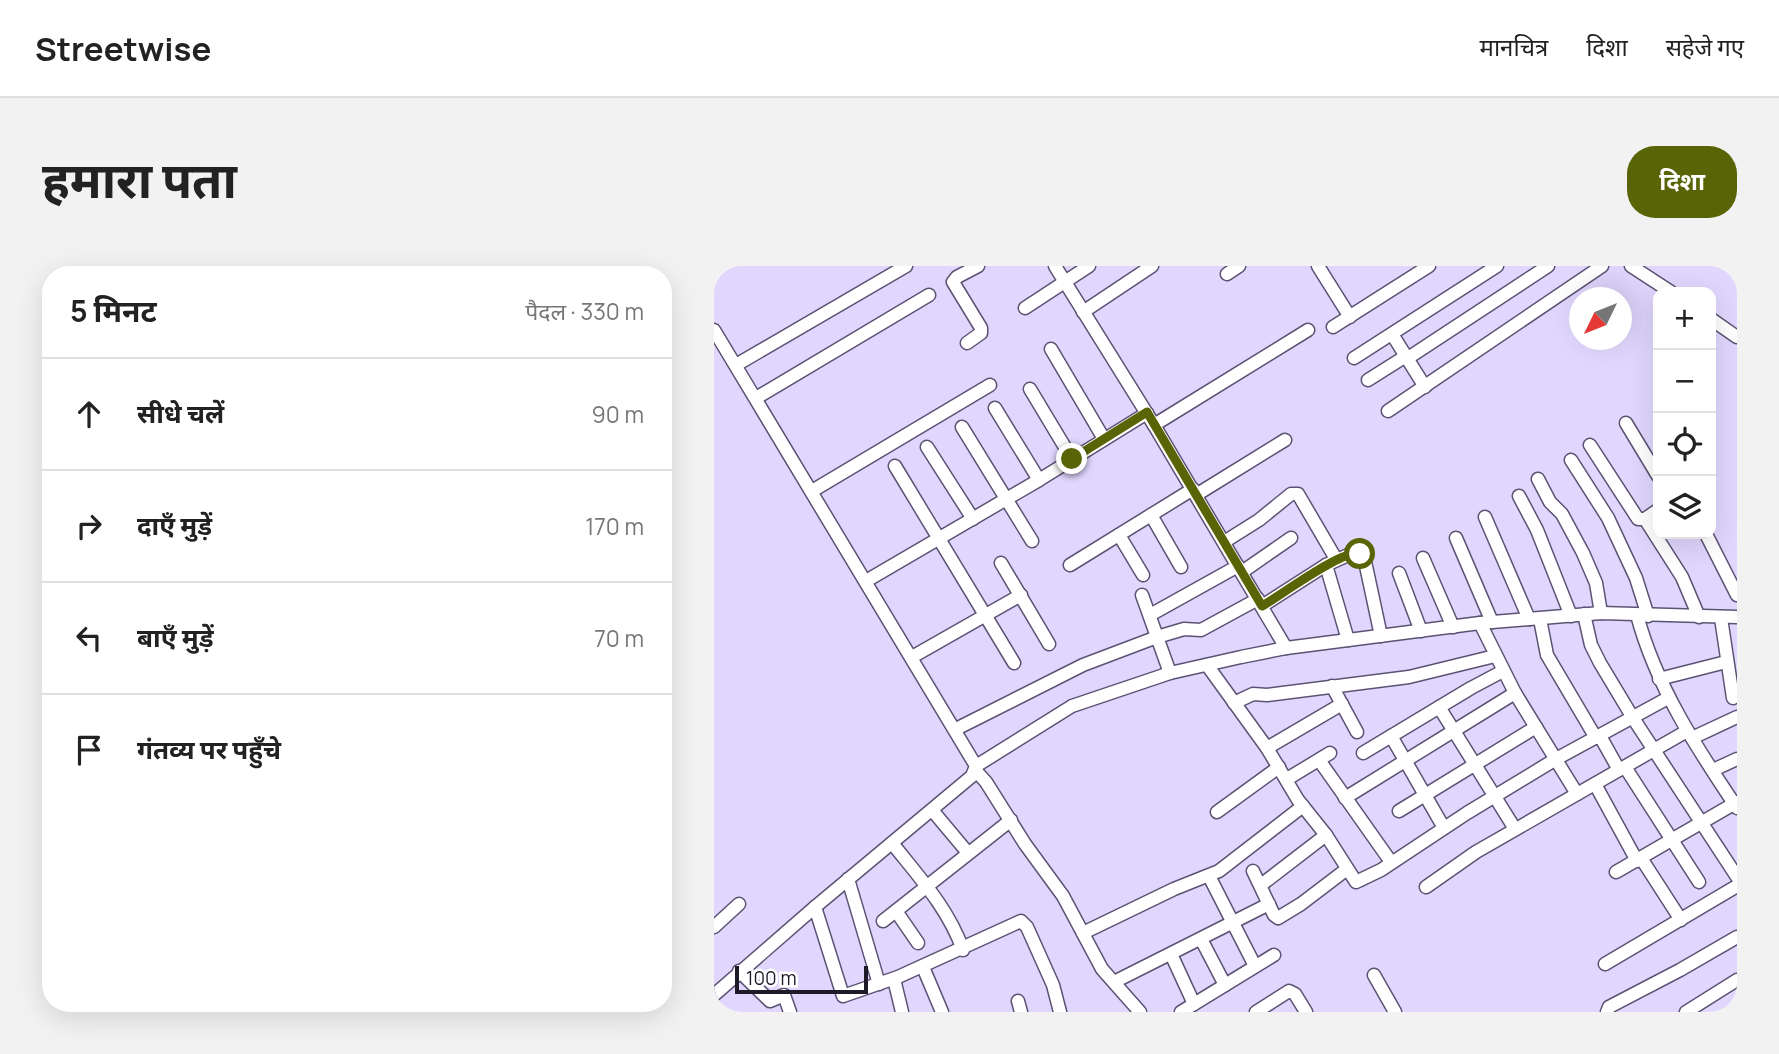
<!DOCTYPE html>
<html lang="hi">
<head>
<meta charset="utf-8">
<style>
	body { margin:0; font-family:Manrope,"Noto Sans Devanagari",sans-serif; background:#f2f2f2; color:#222 }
	.controls { position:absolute; right:21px; top:21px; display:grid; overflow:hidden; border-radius:14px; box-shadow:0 7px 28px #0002 }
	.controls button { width:63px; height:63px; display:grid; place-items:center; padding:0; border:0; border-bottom:2px solid #e0e0e0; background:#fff; color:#222; font:35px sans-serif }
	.compass { position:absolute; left:855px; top:21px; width:63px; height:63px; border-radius:50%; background:#fff; box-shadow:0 7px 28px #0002; rotate:227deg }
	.scale { position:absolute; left:21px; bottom:18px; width:133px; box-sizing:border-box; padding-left:7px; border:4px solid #1e1a28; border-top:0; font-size:19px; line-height:24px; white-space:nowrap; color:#1e1a28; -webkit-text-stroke:5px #fff; paint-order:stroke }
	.stop { position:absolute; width:21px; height:21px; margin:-16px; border:5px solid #586405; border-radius:50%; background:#fff }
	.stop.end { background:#586405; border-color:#fff; box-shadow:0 2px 7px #0008 }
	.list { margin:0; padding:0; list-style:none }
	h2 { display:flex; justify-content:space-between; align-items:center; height:91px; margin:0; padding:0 28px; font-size:30px }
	h2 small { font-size:23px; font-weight:400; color:#767676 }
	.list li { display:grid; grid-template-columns:46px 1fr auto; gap:21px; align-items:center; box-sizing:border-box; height:112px; padding:0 28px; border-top:2px solid #e0e0e0 }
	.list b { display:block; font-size:26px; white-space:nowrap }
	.list em { font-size:23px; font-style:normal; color:#767676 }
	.icon { flex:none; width:38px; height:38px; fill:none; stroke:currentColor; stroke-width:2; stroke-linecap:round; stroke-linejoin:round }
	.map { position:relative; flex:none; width:1023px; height:746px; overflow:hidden; border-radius:28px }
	header { display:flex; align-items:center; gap:42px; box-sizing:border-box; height:98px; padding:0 35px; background:#fff; border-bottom:2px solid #e0e0e0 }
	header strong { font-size:33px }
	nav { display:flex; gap:38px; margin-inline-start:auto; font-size:24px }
	.intro { display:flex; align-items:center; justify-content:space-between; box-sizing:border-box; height:168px; padding:0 42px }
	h1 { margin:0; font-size:49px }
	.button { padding:18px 32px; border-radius:28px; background:#586405; color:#fff; font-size:24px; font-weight:700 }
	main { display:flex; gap:42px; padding:0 42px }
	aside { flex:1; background:#fff; border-radius:28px; box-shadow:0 7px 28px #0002 }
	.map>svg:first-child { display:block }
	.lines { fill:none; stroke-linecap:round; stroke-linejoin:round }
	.minor-casing { stroke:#5c5273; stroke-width:15 }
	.minor { stroke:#fff; stroke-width:12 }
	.route { stroke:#586405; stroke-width:9 }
</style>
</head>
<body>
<header>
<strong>Streetwise</strong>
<nav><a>मानचित्र</a><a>दिशा</a><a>सहेजे गए</a></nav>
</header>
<div class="intro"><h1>हमारा पता</h1><a class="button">दिशा</a></div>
<main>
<aside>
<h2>5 मिनट<small>पैदल · 330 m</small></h2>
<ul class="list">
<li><svg class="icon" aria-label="ahead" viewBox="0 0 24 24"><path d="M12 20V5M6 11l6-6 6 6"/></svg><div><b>सीधे चलें</b></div><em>90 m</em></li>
<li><svg class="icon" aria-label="right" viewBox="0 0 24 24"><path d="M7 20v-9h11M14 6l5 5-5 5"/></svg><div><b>दाएँ मुड़ें</b></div><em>170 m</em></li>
<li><svg class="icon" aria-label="left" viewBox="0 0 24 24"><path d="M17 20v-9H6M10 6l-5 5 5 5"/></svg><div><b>बाएँ मुड़ें</b></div><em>70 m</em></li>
<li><svg class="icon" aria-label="arrive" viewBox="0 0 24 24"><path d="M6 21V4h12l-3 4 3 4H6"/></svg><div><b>गंतव्य पर पहुँचे</b></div></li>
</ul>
</aside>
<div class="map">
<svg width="1023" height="746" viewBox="0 0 1023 746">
	<rect width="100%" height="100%" fill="#e1d7fe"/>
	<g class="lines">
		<defs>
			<g id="minor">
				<path d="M 341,0 L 440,159 L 572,382"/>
				<path d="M 604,0 L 636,51"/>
				<path d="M 917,0 L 957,26"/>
				<path d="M 513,8 L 525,0"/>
				<path d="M 311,42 L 375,0"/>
				<path d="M 369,46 L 438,0"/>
				<path d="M 997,53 L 1023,71"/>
				<path d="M 619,61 L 715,0"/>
				<path d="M 0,64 L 262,500 L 258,510 L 101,641 L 0,729"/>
				<path d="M 678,68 L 711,121"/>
				<path d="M 253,77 L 267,67 L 267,62 L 239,16 L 243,11 L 264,0"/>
				<path d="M 337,83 L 390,173"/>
				<path d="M 640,92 L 783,0"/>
				<path d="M 694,92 L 834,0"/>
				<path d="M 22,99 L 192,0"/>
				<path d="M 654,114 L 692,90"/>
				<path d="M 316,123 L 358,193"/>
				<path d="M 42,132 L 215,29"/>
				<path d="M 281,142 L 325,214"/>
				<path d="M 674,145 L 888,0"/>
				<path d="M 912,157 L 944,210"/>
				<path d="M 440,159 L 594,64"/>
				<path d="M 248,161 L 318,275"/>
				<path d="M 876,179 L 924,253 L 931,253 L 944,244"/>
				<path d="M 213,181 L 259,253"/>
				<path d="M 857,194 L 894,252 L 922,312 L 934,350"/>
				<path d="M 181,200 L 300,397"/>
				<path d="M 824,213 L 836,236 L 848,248 L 869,287 L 882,317 L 887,347"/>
				<path d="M 98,225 L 276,119"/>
				<path d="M 482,229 L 571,174"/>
				<path d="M 805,230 L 823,264 L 857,350"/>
				<path d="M 437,249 L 467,301"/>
				<path d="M 771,251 L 815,353"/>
				<path d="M 931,253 L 968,311 L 985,351"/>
				<path d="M 992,268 L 1023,329"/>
				<path d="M 405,269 L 429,309"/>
				<path d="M 742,272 L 778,356"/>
				<path d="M 510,276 L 545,254 L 577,228 L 584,228 L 622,293"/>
				<path d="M 709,292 L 739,361"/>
				<path d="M 287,297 L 335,378"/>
				<path d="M 356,299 L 479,223"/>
				<path d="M 612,299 L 634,374"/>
				<path d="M 528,306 L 577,272"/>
				<path d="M 685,307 L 707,365"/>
				<path d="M 152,315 L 325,214 L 433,147"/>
				<path d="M 428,329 L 456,407"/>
				<path d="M 548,340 L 612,299 L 643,285 L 650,292 L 652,300 L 667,370"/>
				<path d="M 870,348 L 877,379 L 886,397 L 919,452 L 1023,611"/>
				<path d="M 436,349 L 524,300"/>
				<path d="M 923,349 C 942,420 982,481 1023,542"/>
				<path d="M 1007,352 L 1019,432"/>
				<path d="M 826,353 L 833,389 L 882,472"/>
				<path d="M 766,357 L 801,427 L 863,528"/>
				<path d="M 198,391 L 307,329"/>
				<path d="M 493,399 L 553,482 L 584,534 L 612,569 L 642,616 L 667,604 L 753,547 L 842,493 L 954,432"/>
				<path d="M 945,413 L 1012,396"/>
				<path d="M 618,420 L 643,466"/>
				<path d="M 520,437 L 539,428 L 553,429 L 695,411 L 781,390"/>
				<path d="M 725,441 L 801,563"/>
				<path d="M 242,463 L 369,399 L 443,371 L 470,363 L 487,364 L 544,333"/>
				<path d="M 677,470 L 730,562"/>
				<path d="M 886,470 L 905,504"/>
				<path d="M 978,472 L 1023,451"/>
				<path d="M 553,482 L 628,438"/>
				<path d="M 649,487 L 757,422 L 789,405"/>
				<path d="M 605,494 L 677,596"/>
				<path d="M 262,500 L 358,440 L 456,407 L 527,391 L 572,382 L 766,357 L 887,347 L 1023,351"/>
				<path d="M 911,501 L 985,616"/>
				<path d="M 999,504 L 1023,493"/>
				<path d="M 262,505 L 272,516 L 311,578 L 349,630 L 388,703 L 426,746"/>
				<path d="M 573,513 L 616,487"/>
				<path d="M 881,518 L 923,595"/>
				<path d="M 631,532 L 801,427"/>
				<path d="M 218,544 L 254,587"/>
				<path d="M 685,545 L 822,461"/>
				<path d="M 503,546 L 565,501"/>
				<path d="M 178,577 C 205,611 234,642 249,684"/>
				<path d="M 927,592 L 967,654"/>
				<path d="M 539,605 L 560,649 L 564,652 L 587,638 L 633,603"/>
				<path d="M 902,606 L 1023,536"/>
				<path d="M 495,610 L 541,700"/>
				<path d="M 134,613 L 165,718"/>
				<path d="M 547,619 L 612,569"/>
				<path d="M 712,621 L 762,586 L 973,465"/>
				<path d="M 101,641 L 129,730 L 184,711 L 307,655 L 313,661 L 339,719 L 346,746"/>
				<path d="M 182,645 L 204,677"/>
				<path d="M 169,655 L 297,554"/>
				<path d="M 0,661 L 25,638"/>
				<path d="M 369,667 L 460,623 L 505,605 L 589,540"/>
				<path d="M 487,673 L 511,719"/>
				<path d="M 457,688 L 480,738"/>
				<path d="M 891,698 L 1023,620"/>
				<path d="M 209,701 L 228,746"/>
				<path d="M 25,705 L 56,735 L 70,729 L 76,746"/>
				<path d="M 660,709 L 681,746"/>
				<path d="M 180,713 L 188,746"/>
				<path d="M 400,716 L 555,638"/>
				<path d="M 304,735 L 307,746"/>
				<path d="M 467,746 L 560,689"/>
				<path d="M 542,746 L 575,725 L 581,728 L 592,746"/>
				<path d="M 893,746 L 895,741 L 966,704 L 1023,671"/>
				<path d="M 972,746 L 1023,714"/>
			</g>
		</defs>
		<!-- minor casing -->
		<use href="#minor" class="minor-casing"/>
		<!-- minor -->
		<use href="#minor" class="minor"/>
	</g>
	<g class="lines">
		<!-- route -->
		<path class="route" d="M 358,193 L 433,146 L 548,340 C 566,330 631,281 646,288"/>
	</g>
</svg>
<div class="controls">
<button>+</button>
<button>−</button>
<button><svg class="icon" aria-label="locate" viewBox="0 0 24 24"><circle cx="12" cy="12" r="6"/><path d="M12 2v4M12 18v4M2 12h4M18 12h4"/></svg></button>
<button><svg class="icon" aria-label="layers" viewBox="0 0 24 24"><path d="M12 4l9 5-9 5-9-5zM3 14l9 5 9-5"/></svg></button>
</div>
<svg class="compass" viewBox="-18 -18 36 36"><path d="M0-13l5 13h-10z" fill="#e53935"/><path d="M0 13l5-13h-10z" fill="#767676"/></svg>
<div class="scale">100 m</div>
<div class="stop" style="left:646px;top:288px"></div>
<div class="stop end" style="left:358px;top:193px"></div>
</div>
</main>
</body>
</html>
